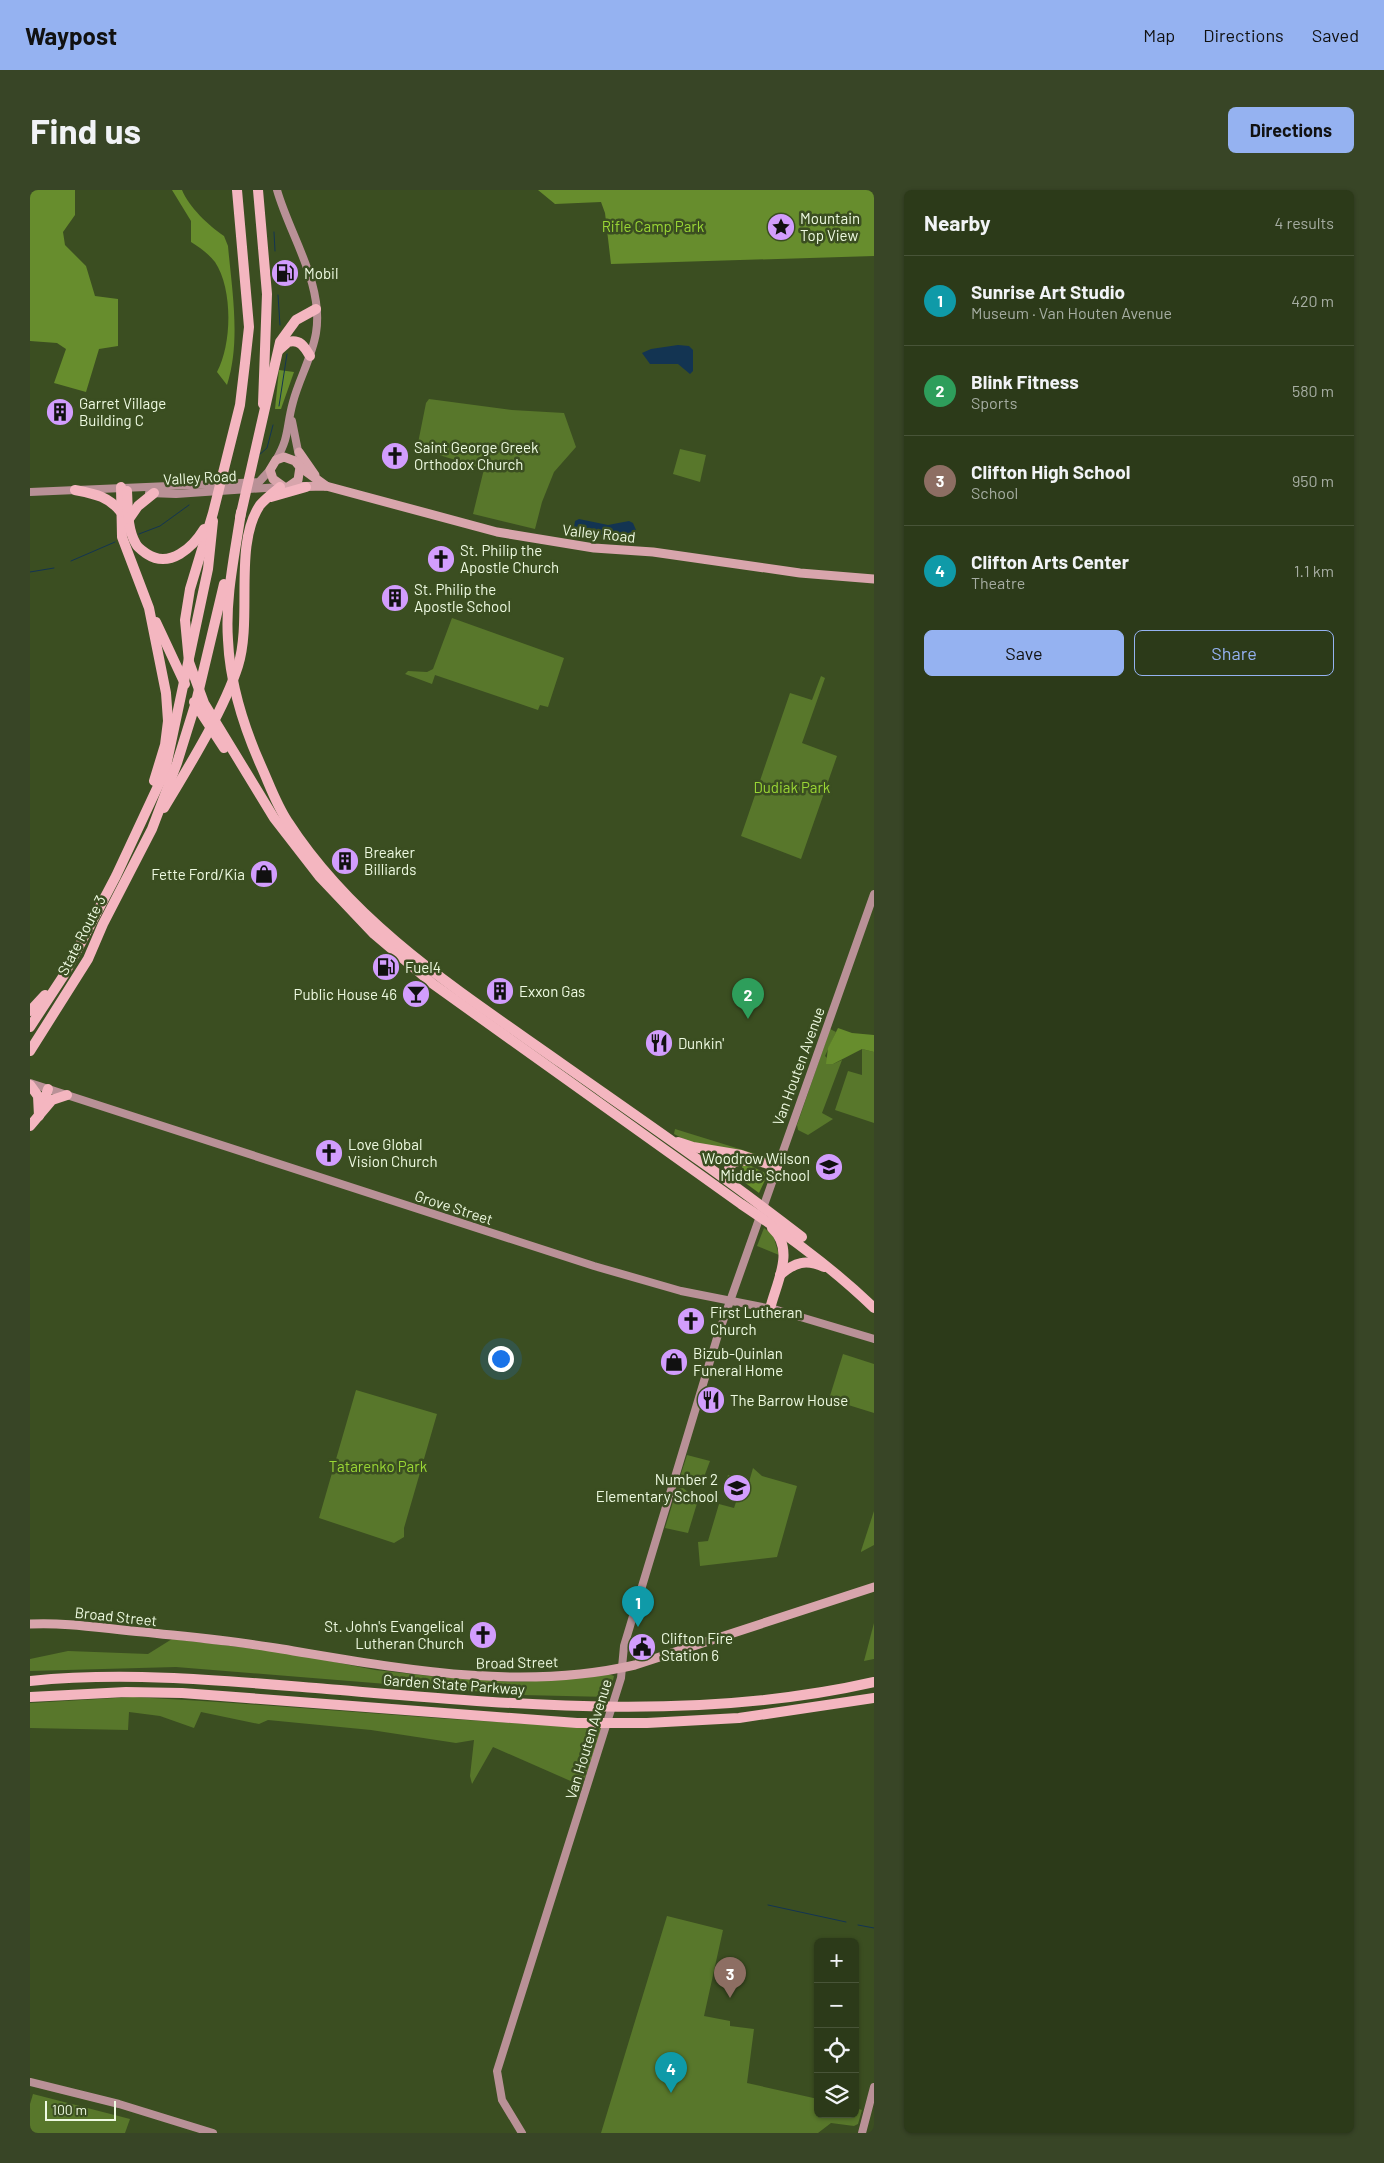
<!DOCTYPE html>
<html lang="en">
<head>
<meta charset="utf-8">
<style>
	body { margin:0; font-family:Barlow,sans-serif; background:#384526; color:#f1f3f6 }
	.controls { position:absolute; right:15px; bottom:15px; display:grid; overflow:hidden; border-radius:8px; box-shadow:0 1px 4px #0004 }
	.controls button { width:45px; height:45px; display:grid; place-items:center; padding:0; border:0; border-bottom:1px solid #485438; background:#2c3a19; color:#f1f3f6; font:25px sans-serif }
	.scale { position:absolute; left:15px; bottom:12px; width:71px; box-sizing:border-box; padding-left:5px; border:2px solid #eefae1; border-top:0; font-size:14px; line-height:18px; white-space:nowrap; color:#eefae1; -webkit-text-stroke:4px #3b4e21; paint-order:stroke }
	.you { position:absolute; left:470px; top:1168px; width:18px; height:18px; margin:-12px; border:4px solid #fff; border-radius:50%; background:#1a73e8; box-shadow:0 0 0 8px #1a73e833 }
	.badge { display:grid; place-items:center; width:32px; height:32px; border-radius:50%; background:#95b2f1; color:#fff; font-size:16px; font-weight:700 }
	.pin { position:absolute; translate:-50% -41px; filter:drop-shadow(0 1px 2px #0008) }
	.pin::after { content:''; position:absolute; top:26px; width:18px; height:15px; background:inherit; clip-path:polygon(0 0,100% 0,50% 100%) }
	.list { margin:0; padding:0; list-style:none }
	h2 { display:flex; justify-content:space-between; align-items:center; height:65px; margin:0; padding:0 20px; font-size:21px }
	h2 small { font-size:16px; font-weight:400; color:#a6ada2 }
	.list li { display:grid; grid-template-columns:32px 1fr auto; gap:15px; align-items:center; box-sizing:border-box; height:90px; padding:0 20px; border-top:1px solid #485438 }
	.list b { display:block; font-size:19px; white-space:nowrap }
	.list p { margin:0; font-size:16px; white-space:nowrap; color:#a6ada2 }
	.list em { font-size:16px; font-style:normal; color:#a6ada2 }
	.actions { display:flex; gap:10px; padding:15px 20px }
	.actions a { flex:1; padding:11px 0; border:1px solid #95b2f1; border-radius:8px; text-align:center; font-size:18px; color:#95b2f1 }
	.actions .main { background:#95b2f1; color:#111 }
	.icon { flex:none; width:28px; height:28px; fill:none; stroke:currentColor; stroke-width:2; stroke-linecap:round; stroke-linejoin:round }
	.map { position:relative; flex:none; width:844px; height:1943px; overflow:hidden; border-radius:8px }
	header { display:flex; align-items:center; gap:30px; box-sizing:border-box; height:70px; padding:0 25px; background:#95b2f1; color:#111 }
	header strong { font-size:24px }
	nav { display:flex; gap:28px; margin-inline-start:auto; font-size:18px }
	.intro { display:flex; align-items:center; justify-content:space-between; box-sizing:border-box; height:120px; padding:0 30px }
	h1 { margin:0; font-size:35px }
	.button { padding:12px 22px; border-radius:8px; background:#95b2f1; color:#111; font-size:18px; font-weight:700 }
	main { display:flex; gap:30px; padding:0 30px }
	aside { flex:1; background:#2c3a19; border-radius:8px; box-shadow:0 1px 4px #0004 }
	.map>svg:first-child { display:block }
	.green { fill:#58772b }
	.forest { fill:#678d2d }
	.water { fill:#133452 }
	.lines { fill:none; stroke-linecap:round; stroke-linejoin:round }
	.stream { stroke:#133452; stroke-width:1 }
	.secondary { stroke:#b99197; stroke-width:8 }
	.primary { stroke:#d8a5ac; stroke-width:9 }
	.highway { stroke:#f4b6c0; stroke-width:10 }
	.labels { text-anchor:middle; dominant-baseline:central; stroke-width:5; stroke-linejoin:round; paint-order:stroke }
	.poi-label { font-size:15px; fill:#eefae1; stroke:#3b4e21; text-anchor:start }
	.park-label { font-size:15px; fill:#9ad735; stroke:#3b4e21 }
	.street-label { font-size:15px; fill:#eefae1; stroke:#3b4e21 }
</style>
</head>
<body>
<header>
<strong>Waypost</strong>
<nav><a>Map</a><a>Directions</a><a>Saved</a></nav>
</header>
<div class="intro"><h1>Find us</h1><a class="button">Directions</a></div>
<main>
<div class="map">
<svg width="844" height="1943" viewBox="0 0 844 1943">
	<rect width="100%" height="100%" fill="#3b4e21"/>
	<!-- green -->
	<g class="green">
		<path d="M 399,209 L 482,220 L 534,223 L 546,257 L 524,282 L 512,312 L 505,339 L 443,324 L 454,279 L 387,258 L 396,213 Z"/>
		<path d="M 650,259 L 676,265 L 670,292 L 643,284 Z"/>
		<path d="M 422,428 L 534,468 L 518,517 L 510,515 L 508,520 L 405,485 L 402,494 L 375,484 L 378,481 L 397,482 L 403,479 Z"/>
		<path d="M 791,486 L 795,488 L 772,553 L 807,566 L 771,669 L 711,646 L 760,503 L 782,510 Z"/>
		<path d="M 800,839 L 806,842 L 795,866 L 803,874 L 812,870 L 792,923 L 803,929 L 778,945 L 768,940 L 767,935 Z"/>
		<path d="M 832,859 L 844,862 L 844,933 L 805,920 L 818,881 L 832,885 Z"/>
		<path d="M 645,939 L 736,967 L 737,970 L 665,955 L 644,944 Z"/>
		<path d="M 734,1038 L 743,1045 L 749,1065 L 727,1056 Z"/>
		<path d="M 813,1164 L 844,1174 L 844,1223 L 799,1209 Z"/>
		<path d="M 326,1200 L 407,1224 L 374,1338 L 374,1347 L 364,1353 L 289,1328 Z"/>
		<path d="M 657,1265 L 680,1271 L 674,1287 L 653,1288 L 651,1284 Z"/>
		<path d="M 723,1278 L 732,1286 L 767,1296 L 747,1367 L 670,1376 L 668,1352 L 678,1351 L 689,1314 L 704,1318 L 709,1303 L 695,1298 L 698,1285 L 719,1292 Z"/>
		<path d="M 653,1298 L 668,1310 L 658,1343 L 635,1338 L 647,1299 Z"/>
		<path d="M 844,1321 L 844,1355 L 831,1362 L 831,1361 Z"/>
		<path d="M 844,1433 L 844,1469 L 834,1471 Z"/>
		<path d="M 142,1449 L 259,1463 L 345,1480 L 409,1487 L 483,1492 L 527,1490 L 575,1483 L 584,1486 L 579,1507 L 492,1505 L 146,1477 L 0,1481 L 0,1469 L 38,1461 L 118,1464 Z"/>
		<path d="M 103,1507 C 260,1515 416,1532 573,1537 L 552,1596 L 463,1557 L 442,1594 L 440,1586 L 444,1550 L 426,1553 L 341,1540 L 238,1530 L 229,1534 L 171,1522 L 164,1538 L 130,1526 L 99,1522 L 98,1540 L 0,1538 L 0,1513 Z"/>
		<path d="M 637,1726 L 693,1740 L 674,1826 L 700,1831 L 700,1836 L 724,1839 L 717,1893 L 788,1909 L 788,1924 L 825,1924 L 825,1918 L 832,1920 L 828,1934 L 824,1936 L 801,1933 L 788,1943 L 571,1943 Z"/>
		<path d="M 3,1904 L 100,1929 L 95,1943 L 0,1943 L 0,1914 Z"/>
	</g>
	<!-- forest -->
	<g class="forest">
		<path d="M 0,0 L 45,0 L 45,25 L 33,42 L 35,55 L 56,76 L 65,106 L 88,109 L 88,156 L 69,159 L 56,202 L 24,193 L 36,159 L 27,153 L 0,151 Z"/>
		<path d="M 142,0 L 152,0 C 159,17 179,36 194,46 L 198,56 C 202,101 211,151 197,195 L 187,182 C 202,154 203,99 185,72 C 179,64 169,57 161,52 L 161,31 Z"/>
		<path d="M 508,0 L 844,0 L 844,66 L 581,74 L 575,23 L 571,12 L 525,14 Z"/>
		<path d="M 249,180 L 264,182 L 251,219 L 245,219 Z"/>
		<path d="M 808,838 L 822,843 L 844,845 L 844,862 L 832,859 L 803,874 L 796,874 L 798,858 Z"/>
		<path d="M 713,972 L 735,983 L 736,988 L 729,1003 L 710,989 Z"/>
	</g>
	<!-- water -->
	<g class="water">
		<path d="M 648,155 L 659,156 L 663,160 L 663,181 L 660,184 L 648,174 L 620,174 L 612,163 L 621,159 Z"/>
		<path d="M 549,329 L 578,335 L 599,331 L 603,333 L 606,340 C 599,352 561,342 548,341 L 544,337 L 545,331 Z"/>
	</g>
	<g class="lines">
		<!-- stream -->
		<g class="stream">
			<path d="M 244,42 L 245,61"/>
			<path d="M 248,105 L 250,135"/>
			<path d="M 249,216 L 257,164"/>
			<path d="M 229,265 L 237,258 L 243,235"/>
			<path d="M 109,344 L 130,336 L 159,315"/>
			<path d="M 41,371 L 85,352"/>
			<path d="M 0,382 L 24,378"/>
			<path d="M 738,1715 L 816,1732"/>
			<path d="M 828,1735 L 844,1738"/>
		</g>
		<!-- secondary -->
		<g class="secondary">
			<path d="M 262,231 L 269,266"/>
			<path d="M 246,270 C 260,246 256,237 263,212 C 269,189 282,167 286,143 C 294,94 260,46 247,0"/>
			<path d="M 0,302 L 229,292 L 240,280"/>
			<path d="M 119,303 L 146,304 L 250,297"/>
			<path d="M 0,893 L 564,1076 L 651,1101 L 747,1120 L 844,1149"/>
			<path d="M 0,1892 L 89,1914 L 183,1943"/>
			<path d="M 492,1943 L 472,1910 L 467,1881 L 591,1488 L 594,1456 L 687,1148 L 844,704"/>
			<path d="M 832,1943 L 844,1897"/>
		</g>
		<!-- primary -->
		<g class="primary">
			<path d="M 269,262 L 285,285"/>
			<path d="M 270,277 L 296,296"/>
			<path d="M 258,297 L 268,290 L 270,277 L 265,271 L 254,267 L 246,270 L 240,280 L 243,289 L 254,297 L 296,296 L 467,342 L 564,358 L 623,362 L 770,383 L 844,389"/>
			<path d="M 0,1434 C 38,1432 76,1439 113,1442 C 159,1447 206,1451 252,1459 C 368,1478 488,1502 605,1475 L 844,1397"/>
		</g>
		<!-- highway -->
		<g class="highway">
			<path d="M 207,0 L 219,137 L 215,173 L 210,215 L 183,323 L 160,399 L 155,430 L 159,472 L 174,513 L 244,628 L 289,686 L 344,744 L 403,794 L 711,1014 C 759,1046 803,1078 844,1118"/>
			<path d="M 228,0 L 237,104 L 233,214"/>
			<path d="M 249,160 L 258,152 C 270,149 274,156 280,166"/>
			<path d="M 91,297 L 92,347 L 119,418 L 136,503 L 138,531 L 135,555 L 124,591"/>
			<path d="M 45,300 C 65,304 78,306 91,322"/>
			<path d="M 97,301 C 98,318 97,339 106,354 C 108,358 113,361 117,364 C 140,379 163,357 174,339"/>
			<path d="M 241,307 L 276,297"/>
			<path d="M 211,322 C 205,364 195,407 198,450 C 200,494 214,538 232,578 C 240,596 247,616 258,632 C 325,736 432,803 531,873 C 612,930 694,986 772,1047"/>
			<path d="M 210,328 L 250,152 L 266,130 L 286,119"/>
			<path d="M 99,329 L 108,316 L 124,303"/>
			<path d="M 126,432 L 155,494"/>
			<path d="M 164,512 L 194,558"/>
			<path d="M 134,618 C 158,578 194,520 208,476 C 223,428 203,355 230,315 C 236,308 243,303 250,297"/>
			<path d="M 0,821 L 15,805"/>
			<path d="M 0,837 L 34,785 L 86,686 L 135,581 L 178,379 L 183,331"/>
			<path d="M 0,861 L 58,769 L 73,734 L 122,639 L 147,573 L 166,512 L 194,394"/>
			<path d="M 0,895 L 8,906 L 9,926"/>
			<path d="M 11,920 L 18,899"/>
			<path d="M 0,936 L 22,910 L 37,905"/>
			<path d="M 648,952 L 663,957 L 711,965 L 747,977"/>
			<path d="M 703,994 L 698,984 C 699,971 707,970 718,971"/>
			<path d="M 750,1085 C 765,1072 776,1069 794,1077"/>
			<path d="M 740,1119 C 746,1093 766,1060 742,1038"/>
			<path d="M 0,1491 C 99,1481 198,1491 297,1499 C 479,1514 664,1533 844,1492"/>
			<path d="M 0,1507 L 96,1502 L 152,1503 L 547,1533 L 617,1533 L 709,1528 L 844,1508"/>
		</g>
	</g>
	<!-- icons -->
	<defs>
		<symbol id="sight-disc" viewBox="-11 -11 22 22"><circle r="9.5" fill="#d29dfd" stroke="#3b4e21"/><path d="M0-6L1.8-2.2L6-1.7L2.9 1.2L3.7 5.4L0 3.3L-3.7 5.4L-2.9 1.2L-6-1.7L-1.8-2.2Z" fill="#111"/></symbol>
		<symbol id="fuel-disc" viewBox="-11 -11 22 22"><circle r="9.5" fill="#d29dfd" stroke="#3b4e21"/><path d="M-5.5-6h7V0h2V4h1.3V-2.5L3-4.5l.8-.8L6-3V5H2.5V1h-1V6h-7ZM-4.2-4.7v3.2H.2V-4.7Z" fill="#111"/></symbol>
		<symbol id="building-disc" viewBox="-11 -11 22 22"><circle r="9.5" fill="#d29dfd" stroke="#3b4e21"/><path d="M-4-6H4V6H1V3H-1V6H-4ZM-2.5-4.3h1.7v1.8h-1.7ZM.8-4.3h1.7v1.8H.8ZM-2.5-1h1.7V.8h-1.7ZM.8-1h1.7V.8H.8Z" fill="#111"/></symbol>
		<symbol id="church-disc" viewBox="-11 -11 22 22"><circle r="9.5" fill="#d29dfd" stroke="#3b4e21"/><path d="M-1.2-6h2.4v3.5h3.3v2.4h-3.3V6h-2.4V-.1h-3.3v-2.4h3.3Z" fill="#111"/></symbol>
		<symbol id="shop-disc" viewBox="-11 -11 22 22"><circle r="9.5" fill="#d29dfd" stroke="#3b4e21"/><path d="M-5-2.5h2.3a2.7 3.5 0 0 1 5.4 0H5L5.5 6h-11ZM-1.5-2.5h3a1.5 2.3 0 0 0-3 0Z" fill="#111"/></symbol>
		<symbol id="bar-disc" viewBox="-11 -11 22 22"><circle r="9.5" fill="#d29dfd" stroke="#3b4e21"/><path d="M-6-5H6L.8 .8V4.5H3.5V6h-7V4.5H-.8V.8Z" fill="#111"/></symbol>
		<symbol id="restaurant-disc" viewBox="-11 -11 22 22"><circle r="9.5" fill="#d29dfd" stroke="#3b4e21"/><path d="M-5-6h1v4h1v-4h1v4h1v-4h1v5L-1.5 .5V6h-2V.5L-5-1ZM5-6V6H3V1.5H1.5Q1.5-4 5-6Z" fill="#111"/></symbol>
		<symbol id="school-disc" viewBox="-11 -11 22 22"><circle r="9.5" fill="#d29dfd" stroke="#3b4e21"/><path d="M0-5L7-2L0 1L-7-2ZM-4 1L0 2.5L4 1V4Q0 6-4 4Z" fill="#111"/></symbol>
		<symbol id="civic-disc" viewBox="-11 -11 22 22"><circle r="9.5" fill="#d29dfd" stroke="#3b4e21"/><path d="M-.6-6.5H3V-4.5H.6V-3L4-1V1h2V6H-6V1h2V-1L-.6-3ZM-1.2 2.5V6h2.4V2.5Z" fill="#111"/></symbol>
	</defs>
	<g fill-rule="evenodd">
		<use href="#sight-disc" x="735" y="21" width="32" height="32"/>
		<use href="#fuel-disc" x="239" y="67" width="32" height="32"/>
		<use href="#building-disc" x="14" y="206" width="32" height="32"/>
		<use href="#church-disc" x="349" y="250" width="32" height="32"/>
		<use href="#church-disc" x="395" y="353" width="32" height="32"/>
		<use href="#building-disc" x="349" y="392" width="32" height="32"/>
		<use href="#building-disc" x="299" y="655" width="32" height="32"/>
		<use href="#shop-disc" x="218" y="668" width="32" height="32"/>
		<use href="#fuel-disc" x="340" y="761" width="32" height="32"/>
		<use href="#building-disc" x="454" y="785" width="32" height="32"/>
		<use href="#bar-disc" x="370" y="788" width="32" height="32"/>
		<use href="#restaurant-disc" x="613" y="837" width="32" height="32"/>
		<use href="#church-disc" x="283" y="947" width="32" height="32"/>
		<use href="#school-disc" x="783" y="961" width="32" height="32"/>
		<use href="#church-disc" x="645" y="1115" width="32" height="32"/>
		<use href="#shop-disc" x="628" y="1156" width="32" height="32"/>
		<use href="#restaurant-disc" x="665" y="1194" width="32" height="32"/>
		<use href="#school-disc" x="691" y="1282" width="32" height="32"/>
		<use href="#church-disc" x="437" y="1429" width="32" height="32"/>
		<use href="#civic-disc" x="596" y="1441" width="32" height="32"/>
	</g>
	<g class="labels">
		<!-- poi labels -->
		<g class="poi-label">
			<text x="770" y="28">Mountain<tspan x="770" dy="17">Top View</tspan></text>
			<text x="274" y="83">Mobil</text>
			<text x="49" y="213">Garret Village<tspan x="49" dy="17">Building C</tspan></text>
			<text x="384" y="257">Saint George Greek<tspan x="384" dy="17">Orthodox Church</tspan></text>
			<text x="430" y="360">St. Philip the<tspan x="430" dy="17">Apostle Church</tspan></text>
			<text x="384" y="399">St. Philip the<tspan x="384" dy="17">Apostle School</tspan></text>
			<text x="334" y="662">Breaker<tspan x="334" dy="17">Billiards</tspan></text>
			<text x="215" y="684" text-anchor="end">Fette Ford/Kia</text>
			<text x="375" y="777">Fuel4</text>
			<text x="489" y="801">Exxon Gas</text>
			<text x="367" y="804" text-anchor="end">Public House 46</text>
			<text x="648" y="853">Dunkin'</text>
			<text x="318" y="954">Love Global<tspan x="318" dy="17">Vision Church</tspan></text>
			<text x="780" y="968" text-anchor="end">Woodrow Wilson<tspan x="780" dy="17">Middle School</tspan></text>
			<text x="680" y="1122">First Lutheran<tspan x="680" dy="17">Church</tspan></text>
			<text x="663" y="1163">Bizub-Quinlan<tspan x="663" dy="17">Funeral Home</tspan></text>
			<text x="700" y="1210">The Barrow House</text>
			<text x="688" y="1289" text-anchor="end">Number 2<tspan x="688" dy="17">Elementary School</tspan></text>
			<text x="434" y="1436" text-anchor="end">St. John's Evangelical<tspan x="434" dy="17">Lutheran Church</tspan></text>
			<text x="631" y="1448">Clifton Fire<tspan x="631" dy="17">Station 6</tspan></text>
		</g>
		<!-- park labels -->
		<g class="park-label">
			<text x="623" y="36">Rifle Camp Park</text>
			<text x="762" y="597">Dudiak Park</text>
			<text x="348" y="1276">Tatarenko Park</text>
		</g>
		<!-- street labels -->
		<g class="street-label">
			<text transform="translate(170 287) rotate(-3)">Valley Road</text>
			<text transform="translate(569 343) rotate(6)">Valley Road</text>
			<text transform="translate(51 745) rotate(-63)">State Route 3</text>
			<text transform="translate(768 876) rotate(-70)">Van Houten Avenue</text>
			<text transform="translate(424 1017) rotate(18)">Grove Street</text>
			<text transform="translate(86 1426) rotate(6)">Broad Street</text>
			<text transform="translate(487 1472) rotate(-1)">Broad Street</text>
			<text transform="translate(424 1494) rotate(4)">Garden State Parkway</text>
			<text transform="translate(558 1549) rotate(-73)">Van Houten Avenue</text>
		</g>
	</g>
</svg>
<div class="controls">
<button>+</button>
<button>−</button>
<button><svg class="icon" aria-label="locate" viewBox="0 0 24 24"><circle cx="12" cy="12" r="6"/><path d="M12 2v4M12 18v4M2 12h4M18 12h4"/></svg></button>
<button><svg class="icon" aria-label="layers" viewBox="0 0 24 24"><path d="M12 4l9 5-9 5-9-5zM3 14l9 5 9-5"/></svg></button>
</div>
<div class="scale">100 m</div>
<div class="you"></div>
<div class="pin badge" style="left:608px;top:1437px;background:#0f9aa8">1</div>
<div class="pin badge" style="left:718px;top:829px;background:#2e9e5b">2</div>
<div class="pin badge" style="left:700px;top:1808px;background:#8d6e63">3</div>
<div class="pin badge" style="left:641px;top:1903px;background:#0f9aa8">4</div>
</div>
<aside>
<h2>Nearby<small>4 results</small></h2>
<ul class="list">
<li><span class="badge" style="background:#0f9aa8">1</span><div><b>Sunrise Art Studio</b><p>Museum · Van Houten Avenue</p></div><em>420 m</em></li>
<li><span class="badge" style="background:#2e9e5b">2</span><div><b>Blink Fitness</b><p>Sports</p></div><em>580 m</em></li>
<li><span class="badge" style="background:#8d6e63">3</span><div><b>Clifton High School</b><p>School</p></div><em>950 m</em></li>
<li><span class="badge" style="background:#0f9aa8">4</span><div><b>Clifton Arts Center</b><p>Theatre</p></div><em>1.1 km</em></li>
</ul>
<div class="actions"><a class="main">Save</a><a>Share</a></div>
</aside>
</main>
</body>
</html>
